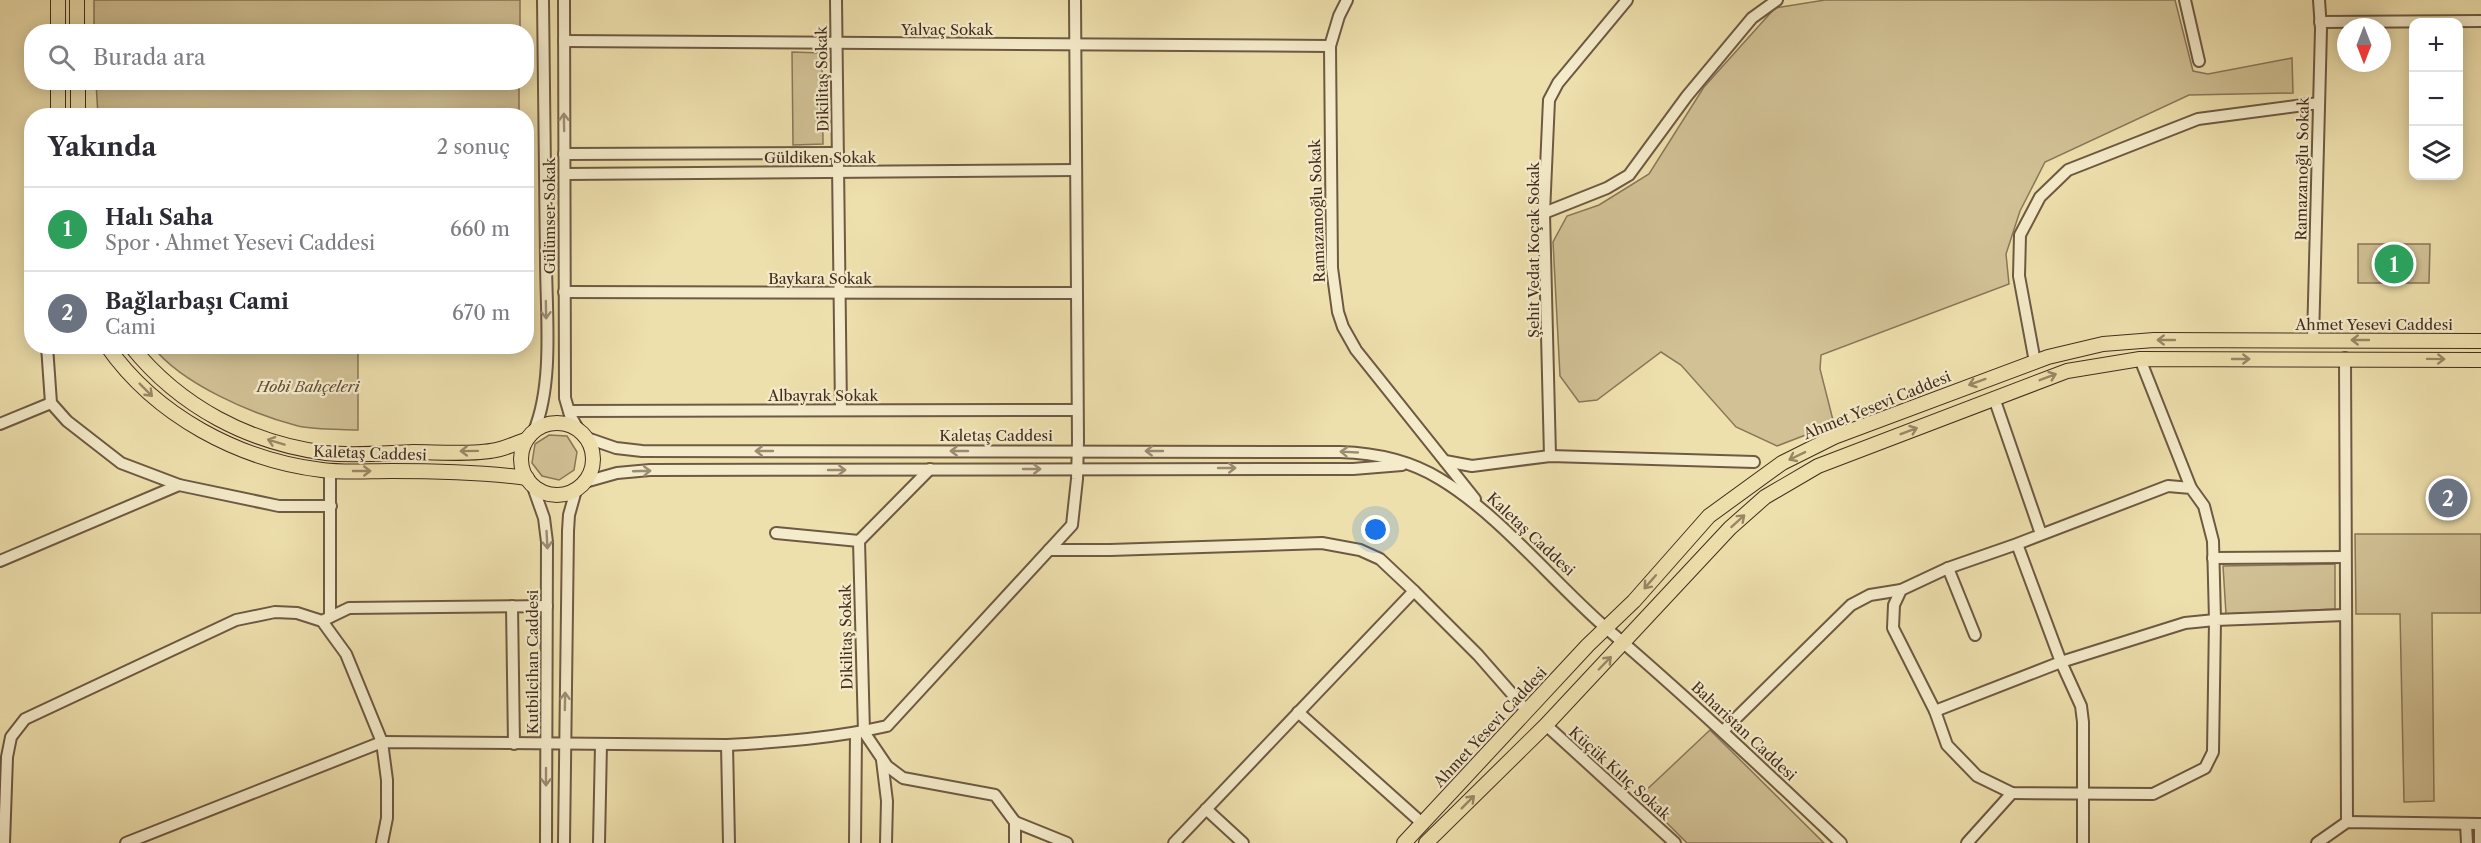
<!DOCTYPE html>
<html lang="tr">
<head>
<meta charset="utf-8">
<style>
	body { margin:0; font-family:"Libre Caslon Text",serif; background:#f7f7f7; color:#2b2b33 }
	.controls { position:absolute; right:18px; top:18px; display:grid; overflow:hidden; border-radius:12px; box-shadow:0 3px 15px #0003 }
	.controls button { width:54px; height:54px; display:grid; place-items:center; padding:0; border:0; border-bottom:2px solid #e1e1e2; background:#fff; color:#2b2b33; font:30px sans-serif }
	.compass { position:absolute; left:2337px; top:18px; width:54px; height:54px; border-radius:50%; background:#fff; box-shadow:0 3px 15px #0003; rotate:180deg }
	.you { position:absolute; left:1376px; top:530px; width:21px; height:21px; margin:-15px; border:4px solid #fff; border-radius:50%; background:#1a73e8; box-shadow:0 0 0 9px #1a73e833 }
	.badge { display:grid; place-items:center; width:39px; height:39px; border-radius:50%; background:#2563eb; color:#fff; font-size:20px; font-weight:700 }
	.pin { position:absolute; translate:-50% -50%; border:3px solid #fff; box-shadow:0 2px 6px #0006 }
	.list { margin:0; padding:0; list-style:none }
	h2 { display:flex; justify-content:space-between; align-items:center; height:78px; margin:0; padding:0 24px; font-size:26px }
	h2 small { font-size:20px; font-weight:400; color:#7c7c81 }
	.list li { display:grid; grid-template-columns:39px 1fr auto; gap:18px; align-items:center; box-sizing:border-box; height:84px; padding:0 24px; border-top:2px solid #e1e1e2 }
	.list b { display:block; font-size:22px; white-space:nowrap }
	.list p { margin:0; font-size:20px; white-space:nowrap; color:#7c7c81 }
	.list em { font-size:20px; font-style:normal; color:#7c7c81 }
	.icon { flex:none; width:33px; height:33px; fill:none; stroke:currentColor; stroke-width:2; stroke-linecap:round; stroke-linejoin:round }
	.map { position:relative; flex:none; width:2481px; height:843px; overflow:hidden }
	.search { position:absolute; background:#fff; box-shadow:0 3px 15px #0003; left:24px; top:24px; width:510px; height:66px; display:flex; align-items:center; gap:15px; box-sizing:border-box; padding:0 21px; border-radius:24px; color:#7c7c81; font-size:22px }
	.panel { position:absolute; background:#fff; box-shadow:0 3px 15px #0003; left:24px; top:108px; width:510px; height:246px; border-radius:24px }
	.map>svg:first-child { display:block }
	.green { fill:#d1c195; stroke:#8a765a; stroke-width:1.5 }
	.lines { fill:none; stroke-linecap:round; stroke-linejoin:round }
	.minor-casing { stroke:#6e5942; stroke-width:14 }
	.major-casing { stroke:#442c1f; stroke-width:16 }
	.minor { stroke:#f4ebca; stroke-width:10 }
	.major { stroke:#eee0ad; stroke-width:14 }
	.oneway { stroke:#9c8c74 }
	.oneway2 { stroke:#998666 }
	.labels { text-anchor:middle; dominant-baseline:central; stroke-width:4.5; stroke-linejoin:round; paint-order:stroke }
	.street-label { font-size:15px; fill:#442c1f; stroke:#f4ebca }
	.park-label { font-size:15px; font-style:italic; fill:#604a37; stroke:#f4ebca }
</style>
</head>
<body>
<div class="map">
<svg width="2481" height="843" viewBox="0 0 2481 843">
	<rect width="100%" height="100%" fill="#eee0ad"/>
	<filter id="stains"><feTurbulence type="fractalNoise" baseFrequency=".00333" numOctaves="4"/><feColorMatrix values="0 0 0 0 .2 0 0 0 0 .09 0 0 0 0 .02 0 0 0 .5 -.17"/></filter>
	<radialGradient id="worn" r=".72"><stop offset=".6" stop-color="#630" stop-opacity="0"/><stop offset="1" stop-color="#630" stop-opacity=".3"/></radialGradient>
	<!-- green -->
	<g class="green">
		<rect x="94" y="0" width="426" height="31"/>
		<path d="M 1825,0 L 2175,0 L 2193,71 L 2208,74 L 2292,58 L 2293,93 L 2189,95 L 2045,162 L 2020,211 L 2006,254 L 2009,284 L 1821,355 L 1820,369 L 1834,424 L 1777,446 L 1736,427 L 1681,365 L 1661,352 L 1597,400 L 1579,402 L 1560,376 L 1553,242 L 1567,216 L 1599,205 L 1649,174 L 1704,87 L 1775,8 Z"/>
		<path d="M 792,52 L 822,53 L 823,144 L 793,145 Z"/>
		<path d="M 96,83 L 519,83 L 519,115 L 98,115 Z"/>
		<path d="M 2358,244 L 2430,244 L 2429,283 L 2358,283 Z"/>
		<path d="M 153,347 L 358,347 L 358,430 C 338,429 316,430 298,426 C 252,414 182,384 153,347 Z"/>
		<path d="M 549,435 L 567,436 L 577,452 L 574,470 L 559,480 L 542,476 L 532,463 L 535,444 Z"/>
		<path d="M 2355,534 L 2481,534 L 2481,613 L 2432,613 L 2434,801 L 2404,802 L 2400,614 L 2356,614 Z"/>
		<path d="M 2335,564 L 2335,609 L 2226,614 L 2223,566 Z"/>
		<path d="M 1710,730 L 1824,843 L 1687,843 L 1640,796 Z"/>
	</g>
	<g class="lines">
		<defs>
			<g id="minor">
				<path d="M 564,0 L 565,398 L 570,415 L 578,429"/>
				<path d="M 836,0 L 841,410"/>
				<path d="M 1347,0 L 1339,16 L 1330,46 L 1332,268 L 1338,312 L 1343,327 L 1356,350 L 1475,499"/>
				<path d="M 2185,0 L 2199,61"/>
				<path d="M 2320,22 L 2481,21"/>
				<path d="M 564,41 L 1330,46"/>
				<path d="M 564,154 L 838,153"/>
				<path d="M 565,174 L 1075,170"/>
				<path d="M 1544,213 L 1607,188 L 1629,175 L 1687,96 L 1752,18 L 1777,0"/>
				<path d="M 564,292 L 1076,293"/>
				<path d="M 2313,340 L 2321,29 L 2319,0"/>
				<path d="M 47,346 L 51,403 L 67,421 L 121,463 L 179,485 L 279,506 L 331,506"/>
				<path d="M 2345,358 L 2347,822"/>
				<path d="M 2140,359 L 2191,488"/>
				<path d="M 2035,362 L 2019,276 L 2020,235 L 2040,197 L 2068,170 L 2198,119 L 2319,103"/>
				<path d="M 1994,398 L 2041,534"/>
				<path d="M 569,411 L 1077,410"/>
				<path d="M 0,424 L 51,403"/>
				<path d="M 534,431 C 554,383 546,312 546,260 C 545,173 544,87 543,0"/>
				<path d="M 587,438 L 616,448 L 642,451 L 1340,452 C 1374,453 1411,461 1440,479 C 1500,515 1553,582 1606,628 C 1687,697 1764,770 1841,843"/>
				<path d="M 1550,456 L 1544,213 L 1549,100 L 1558,83 L 1627,0"/>
				<path d="M 1445,461 L 1472,466 L 1550,456 L 1754,462"/>
				<path d="M 330,470 L 330,617"/>
				<path d="M 585,482 L 617,473 L 650,470 L 1353,469 L 1402,465"/>
				<path d="M 532,484 L 544,518 L 547,542 L 546,843"/>
				<path d="M 776,533 L 859,541 L 930,469"/>
				<path d="M 859,541 L 864,732"/>
				<path d="M 2017,544 L 2168,486 L 2191,488 L 2204,506 L 2213,541 L 2215,620 L 2185,623 L 2061,662 L 1935,711 L 1893,628 L 1894,605 L 1901,590 L 1948,568 L 2017,544 L 2061,662 L 2081,706 L 2083,722 L 2083,843"/>
				<path d="M 1049,550 L 1110,550 L 1322,543 L 1360,550 L 1380,559 L 1414,591 L 1478,655 L 1527,711"/>
				<path d="M 2213,558 L 2345,557"/>
				<path d="M 0,561 L 179,485"/>
				<path d="M 1948,568 L 1975,635"/>
				<path d="M 512,606 L 514,744"/>
				<path d="M 322,621 L 349,608 L 547,606"/>
				<path d="M 1935,711 L 1947,745 L 1977,776 L 2012,793 L 2153,794 L 2205,768 L 2213,752 L 2215,620 L 2345,615"/>
				<path d="M 1298,712 L 1423,824"/>
				<path d="M 1546,725 L 1675,843"/>
				<path d="M 1723,731 L 1851,605 L 1870,595 L 1901,590"/>
				<path d="M 864,732 L 887,766 L 903,778 L 995,795 L 1015,822 L 1067,843"/>
				<path d="M 727,745 L 729,843"/>
				<path d="M 882,760 L 887,801 L 886,843"/>
				<path d="M 1206,809 L 1243,843"/>
				<path d="M 2466,824 L 2467,843"/>
				<path d="M 4,843 L 7,757 L 11,737 L 25,719 L 236,620 L 275,612 L 297,613 L 322,621 L 346,654 L 382,742 L 387,780 L 387,818 L 382,843"/>
				<path d="M 126,843 L 382,742 L 727,745 C 781,742 835,738 887,726 L 1072,525 L 1077,479 L 1078,441 L 1075,0"/>
				<path d="M 564,843 L 568,531 L 569,515 L 576,490"/>
				<path d="M 599,843 L 601,744"/>
				<path d="M 855,843 L 856,733"/>
				<path d="M 1015,843 L 1015,822"/>
				<path d="M 1174,843 L 1414,591"/>
				<path d="M 1967,843 L 2012,793"/>
				<path d="M 2317,843 L 2347,822 L 2481,824"/>
				<path d="M 2480,843 L 2480,824"/>
			</g>
			<g id="major">
				<path d="M 58,0 L 58,32"/>
				<path d="M 77,0 L 77,32"/>
				<path d="M 58,82 L 58,116"/>
				<path d="M 78,82 L 78,116"/>
				<path d="M 107,346 C 156,416 239,460 322,470 C 345,473 368,471 391,471 C 437,471 482,472 527,478"/>
				<path d="M 131,346 C 180,407 249,443 326,453 C 354,456 385,453 413,452 C 437,452 473,455 496,450 C 506,448 516,443 526,440"/>
				<circle cx="557" cy="459" r="36"/>
				<path d="M 1404,843 L 1588,645 L 1634,601 L 1709,516 L 1782,463 L 1834,437 L 2048,357 L 2103,344 L 2154,340 L 2481,341"/>
				<path d="M 1426,843 L 1546,725 L 1730,528 L 1765,497 L 1818,466 L 2067,371 L 2140,359 L 2481,360"/>
			</g>
		</defs>
		<!-- minor casing -->
		<use href="#minor" class="minor-casing"/>
		<!-- major casing -->
		<use href="#major" class="major-casing"/>
		<!-- minor -->
		<use href="#minor" class="minor"/>
		<!-- major -->
		<use href="#major" class="major"/>
	</g>
	<!-- one-way arrows -->
	<defs><path id="oneway-shaft" d="M-6 0H5M1.5-3L5.5 0L1.5 3" fill="none" stroke-width="1.6" stroke-linecap="round" stroke-linejoin="round" transform="scale(1.5)"/></defs>
	<g class="oneway">
		<use href="#oneway-shaft" transform="translate(564 122) rotate(-91)"/>
		<use href="#oneway-shaft" transform="translate(546 310) rotate(89)"/>
		<use href="#oneway-shaft" transform="translate(764 451) rotate(180)"/>
		<use href="#oneway-shaft" transform="translate(959 451) rotate(180)"/>
		<use href="#oneway-shaft" transform="translate(1154 451) rotate(-180)"/>
		<use href="#oneway-shaft" transform="translate(1349 452) rotate(-177)"/>
		<use href="#oneway-shaft" transform="translate(1227 468)"/>
		<use href="#oneway-shaft" transform="translate(1032 469)"/>
		<use href="#oneway-shaft" transform="translate(837 470)"/>
		<use href="#oneway-shaft" transform="translate(642 471) rotate(-2)"/>
		<use href="#oneway-shaft" transform="translate(547 540) rotate(87)"/>
		<use href="#oneway-shaft" transform="translate(565 701) rotate(-89)"/>
		<use href="#oneway-shaft" transform="translate(546 777) rotate(90)"/>
	</g>
	<g class="oneway2">
		<use href="#oneway-shaft" transform="translate(2166 340) rotate(180)"/>
		<use href="#oneway-shaft" transform="translate(2360 340) rotate(-180)"/>
		<use href="#oneway-shaft" transform="translate(2241 359)"/>
		<use href="#oneway-shaft" transform="translate(2436 359) rotate(1)"/>
		<use href="#oneway-shaft" transform="translate(2048 377) rotate(-21)"/>
		<use href="#oneway-shaft" transform="translate(1977 382) rotate(160)"/>
		<use href="#oneway-shaft" transform="translate(146 390) rotate(45)"/>
		<use href="#oneway-shaft" transform="translate(1909 431) rotate(-21)"/>
		<use href="#oneway-shaft" transform="translate(276 442) rotate(-163)"/>
		<use href="#oneway-shaft" transform="translate(469 451) rotate(179)"/>
		<use href="#oneway-shaft" transform="translate(1797 456) rotate(154)"/>
		<use href="#oneway-shaft" transform="translate(362 471)"/>
		<use href="#oneway-shaft" transform="translate(1738 521) rotate(-42)"/>
		<use href="#oneway-shaft" transform="translate(1650 582) rotate(131)"/>
		<use href="#oneway-shaft" transform="translate(1605 663) rotate(-46)"/>
		<use href="#oneway-shaft" transform="translate(1468 802) rotate(-45)"/>
	</g>
	<g class="labels">
		<!-- street labels -->
		<g class="street-label">
			<text x="947" y="29">Yalvaç Sokak</text>
			<text transform="translate(822 79) rotate(-91)">Dikilitaş Sokak</text>
			<text x="820" y="157">Güldiken Sokak</text>
			<text transform="translate(2302 169) rotate(-89)">Ramazanoğlu Sokak</text>
			<text transform="translate(1317 211) rotate(-92)">Ramazanoğlu Sokak</text>
			<text transform="translate(549 216) rotate(-90)">Gülümser Sokak</text>
			<text transform="translate(1533 250) rotate(-90)">Şehit Vedat Koçak Sokak</text>
			<text x="820" y="278">Baykara Sokak</text>
			<text x="2374" y="324">Ahmet Yesevi Caddesi</text>
			<text x="823" y="395">Albayrak Sokak</text>
			<text transform="translate(1877 405) rotate(-22)">Ahmet Yesevi Caddesi</text>
			<text x="996" y="435">Kaletaş Caddesi</text>
			<text transform="translate(370 453) rotate(2)">Kaletaş Caddesi</text>
			<text transform="translate(1531 534) rotate(43)">Kaletaş Caddesi</text>
			<text transform="translate(846 637) rotate(-91)">Dikilitaş Sokak</text>
			<text transform="translate(532 662) rotate(-90)">Kutbilcihan Caddesi</text>
			<text transform="translate(1490 727) rotate(-47)">Ahmet Yesevi Caddesi</text>
			<text transform="translate(1744 731) rotate(43)">Baharistan Caddesi</text>
			<text transform="translate(1620 773) rotate(42)">Küçük Kılıç Sokak</text>
		</g>
		<!-- park labels -->
		<g class="park-label">
			<text x="308" y="386">Hobi Bahçeleri</text>
		</g>
	</g>
	<rect width="100%" height="100%" filter="url(#stains)"/>
	<rect width="100%" height="100%" fill="url(#worn)"/>
</svg>
<div class="controls">
<button>+</button>
<button>−</button>
<button><svg class="icon" aria-label="layers" viewBox="0 0 24 24"><path d="M12 4l9 5-9 5-9-5zM3 14l9 5 9-5"/></svg></button>
</div>
<svg class="compass" viewBox="-18 -18 36 36"><path d="M0-13l5 13h-10z" fill="#e53935"/><path d="M0 13l5-13h-10z" fill="#7c7c81"/></svg>
<div class="you"></div>
<div class="pin badge" style="left:2394px;top:264px;background:#2e9e5b">1</div>
<div class="pin badge" style="left:2448px;top:498px;background:#6b7280">2</div>
<div class="search"><svg class="icon" aria-label="search" viewBox="0 0 24 24"><circle cx="10" cy="10" r="6"/><path d="M15 15l6 6"/></svg>Burada ara</div>
<section class="panel">
<h2>Yakında<small>2 sonuç</small></h2>
<ul class="list">
<li><span class="badge" style="background:#2e9e5b">1</span><div><b>Halı Saha</b><p>Spor · Ahmet Yesevi Caddesi</p></div><em>660 m</em></li>
<li><span class="badge" style="background:#6b7280">2</span><div><b>Bağlarbaşı Cami</b><p>Cami</p></div><em>670 m</em></li>
</ul>
</section>
</div>
</body>
</html>
